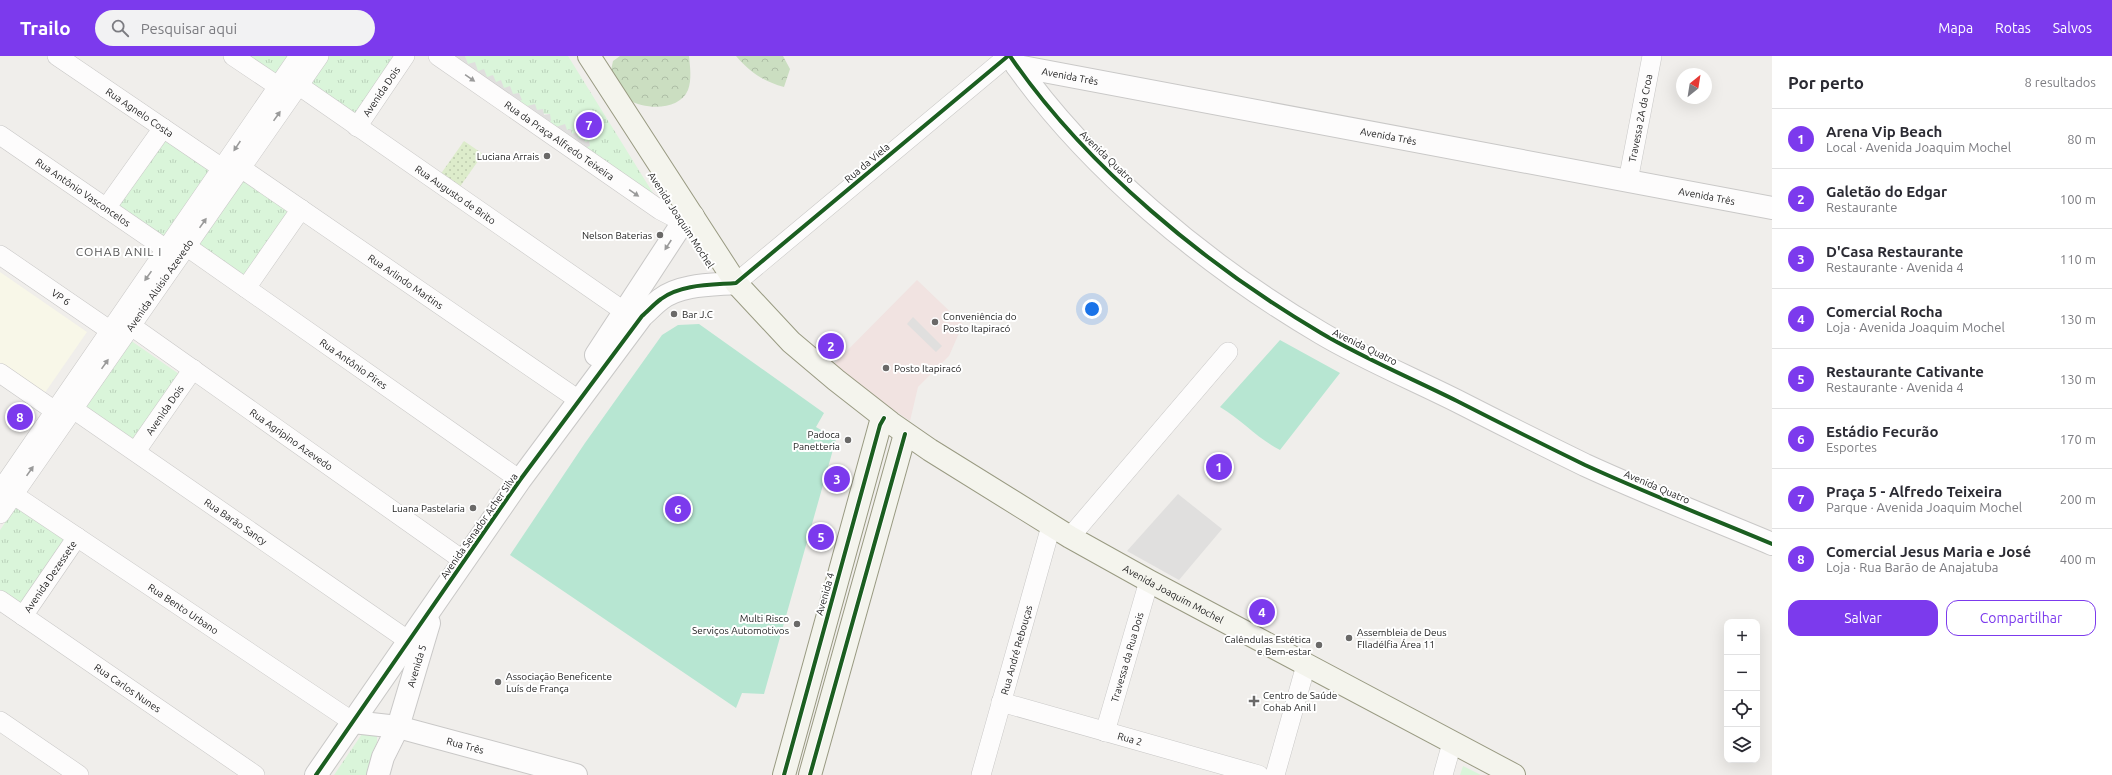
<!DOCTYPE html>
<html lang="pt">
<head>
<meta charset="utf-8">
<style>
	body { margin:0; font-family:Ubuntu,sans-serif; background:#f2f2f3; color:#2b2b33 }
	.controls { position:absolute; right:12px; bottom:12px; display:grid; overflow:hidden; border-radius:8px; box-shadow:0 4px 16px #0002 }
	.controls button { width:36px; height:36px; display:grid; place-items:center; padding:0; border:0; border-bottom:1px solid #e1e1e2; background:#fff; color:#2b2b33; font:20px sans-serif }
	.compass { position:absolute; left:1676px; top:12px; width:36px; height:36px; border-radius:50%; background:#fff; box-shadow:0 4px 16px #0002; rotate:30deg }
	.you { position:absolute; left:1092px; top:253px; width:14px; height:14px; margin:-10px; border:3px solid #fff; border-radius:50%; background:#1a73e8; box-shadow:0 0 0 6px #1a73e833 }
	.badge { display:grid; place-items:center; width:26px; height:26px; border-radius:50%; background:#7c3aed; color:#fff; font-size:13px; font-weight:700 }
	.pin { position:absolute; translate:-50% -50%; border:2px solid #fff; box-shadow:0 1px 4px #0006 }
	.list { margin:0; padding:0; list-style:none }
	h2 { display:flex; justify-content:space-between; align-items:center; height:52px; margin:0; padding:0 16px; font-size:17px }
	h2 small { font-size:13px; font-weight:400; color:#7c7c81 }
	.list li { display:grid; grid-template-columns:26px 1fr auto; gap:12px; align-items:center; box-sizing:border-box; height:60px; padding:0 16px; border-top:1px solid #e1e1e2 }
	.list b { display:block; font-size:15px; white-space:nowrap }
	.list p { margin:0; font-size:13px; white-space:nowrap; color:#7c7c81 }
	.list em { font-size:13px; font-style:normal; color:#7c7c81 }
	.actions { display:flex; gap:8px; padding:12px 16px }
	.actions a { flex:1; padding:9px 0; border:1px solid #7c3aed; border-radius:12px; text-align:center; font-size:14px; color:#7c3aed }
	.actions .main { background:#7c3aed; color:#fff }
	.icon { flex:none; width:22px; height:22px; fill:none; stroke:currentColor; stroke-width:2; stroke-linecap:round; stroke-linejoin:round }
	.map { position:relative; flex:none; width:1772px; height:719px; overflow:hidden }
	header { display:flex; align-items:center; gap:24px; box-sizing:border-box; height:56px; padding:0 20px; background:#7c3aed; color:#fff }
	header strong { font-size:19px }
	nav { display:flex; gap:22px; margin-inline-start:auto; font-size:14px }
	.search { width:280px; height:36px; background:#f2f2f3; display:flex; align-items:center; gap:10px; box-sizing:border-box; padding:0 14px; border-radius:22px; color:#7c7c81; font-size:15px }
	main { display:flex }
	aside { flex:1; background:#fff }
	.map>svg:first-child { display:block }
	.commercial { fill:#f1e3e1 }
	.education { fill:#f8f7e8 }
	.grass { fill:url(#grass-dots) }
	.forest { fill:url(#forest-crowns) }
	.park { fill:url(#park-tufts) }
	.pitch { fill:#b7e6d2 }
	.parking { fill:#e0dfde }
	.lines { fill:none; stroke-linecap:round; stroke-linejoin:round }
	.minor-casing { stroke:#c9c8c7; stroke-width:20 }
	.tertiary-casing { stroke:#c9c8c7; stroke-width:24 }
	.secondary-casing { stroke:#999a82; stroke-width:24 }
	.minor { stroke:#fdfcfc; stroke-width:19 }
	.tertiary { stroke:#fdfcfc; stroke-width:22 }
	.secondary { stroke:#f4f4ed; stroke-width:22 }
	.cycleway-casing { stroke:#fff; stroke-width:6 }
	.cycleway { stroke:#1b5e20; stroke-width:4 }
	.oneway { fill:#9a9a9a }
	.poi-dot { fill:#6a6968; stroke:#fff; stroke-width:1.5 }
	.labels { text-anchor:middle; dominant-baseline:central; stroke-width:4; stroke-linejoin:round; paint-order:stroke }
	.street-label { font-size:10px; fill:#222; stroke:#fff }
	.poi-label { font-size:10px; fill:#222; stroke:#fff; text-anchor:end }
	.quarter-label { font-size:12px; letter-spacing:1px; fill:#555; stroke:#fff }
</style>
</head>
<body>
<header>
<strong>Trailo</strong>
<div class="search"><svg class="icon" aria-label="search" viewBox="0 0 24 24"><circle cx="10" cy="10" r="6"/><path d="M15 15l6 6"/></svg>Pesquisar aqui</div>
<nav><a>Mapa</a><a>Rotas</a><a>Salvos</a></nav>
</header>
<main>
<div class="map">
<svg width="1772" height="719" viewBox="0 0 1772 719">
	<defs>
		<pattern id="grass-dots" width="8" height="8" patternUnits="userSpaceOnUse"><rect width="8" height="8" fill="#ddeccb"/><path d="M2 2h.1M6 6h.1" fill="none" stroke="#bdcaae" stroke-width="1.8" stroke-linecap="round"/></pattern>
		<pattern id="forest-crowns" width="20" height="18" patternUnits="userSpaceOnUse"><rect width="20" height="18" fill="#cbdec1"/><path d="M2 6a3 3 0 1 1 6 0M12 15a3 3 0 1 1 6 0" fill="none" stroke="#aebea6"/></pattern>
		<pattern id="park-tufts" width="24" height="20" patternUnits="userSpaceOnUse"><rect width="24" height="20" fill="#daf5da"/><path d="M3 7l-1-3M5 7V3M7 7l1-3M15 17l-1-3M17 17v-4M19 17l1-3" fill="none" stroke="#bbd2bb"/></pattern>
	</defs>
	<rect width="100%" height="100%" fill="#f0eeeb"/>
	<!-- commercial -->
	<path class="commercial" d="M 917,224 L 963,268 L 949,300 L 918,331 L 910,365 L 831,311 Z"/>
	<!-- education -->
	<path class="education" d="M 0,216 L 87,276 L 42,341 L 0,312 Z"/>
	<!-- grass -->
	<path class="grass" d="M 464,85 L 483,98 L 459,132 L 440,119 Z"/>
	<!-- forest -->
	<g class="forest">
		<path d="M 620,0 L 689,0 C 690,10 692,24 688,34 C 677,61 619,54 611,23 C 610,18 612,10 613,5 Z"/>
		<path d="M 736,0 L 783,0 L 790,13 L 784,31 C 763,25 751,17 736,0 Z"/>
	</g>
	<!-- park -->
	<g class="park">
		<path d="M 248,0 L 288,0 L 274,19 Z"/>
		<path d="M 324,0 L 398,0 L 354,63 L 304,29 Z"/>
		<path d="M 465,0 L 568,0 L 653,137 L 651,137 L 581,93 L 585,86 L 572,78 L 558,77 L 543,66 L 550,58 L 528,57 L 513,39 L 468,9 Z"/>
		<path d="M 166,80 L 212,112 L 163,182 L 117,149 Z"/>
		<path d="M 246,119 L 294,152 L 243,224 L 196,191 Z"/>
		<path d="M 130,284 L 179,318 L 131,388 L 82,354 Z"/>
		<path d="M 20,445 L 71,479 L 21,551 L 0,536 L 0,474 Z"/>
		<path d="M 371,675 L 377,678 L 377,688 L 366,719 L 334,719 L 362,678 Z"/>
		<path d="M 1463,710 L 1481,719 L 1460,719 Z"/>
	</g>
	<!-- pitch -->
	<g class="pitch">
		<path d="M 699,268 L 824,357 L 816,371 L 836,383 L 764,638 L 742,637 L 736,652 L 510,499 L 585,387 L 662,279 L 678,269 Z"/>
		<path d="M 1280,284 L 1340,317 L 1280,394 C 1258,383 1242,364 1220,351 Z"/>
	</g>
	<!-- parking -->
	<g class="parking">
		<path d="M 450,0 L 465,0 L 468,8 L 475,6 L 478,15 L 484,13 L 487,21 L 493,19 L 496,26 L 501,24 L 504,32 L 510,30 L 513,38 L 519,37 L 522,44 L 514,47 L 507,42 L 503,34 L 498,36 L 495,28 L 489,30 L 481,24 L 477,15 L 471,17 L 468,8 L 461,11 L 458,1 L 451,4 Z"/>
		<path d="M 535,48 L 537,54 L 543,53 L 544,59 L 550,58 L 551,65 L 543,66 L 528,57 L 527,50 Z"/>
		<path d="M 565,68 L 567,74 L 571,73 L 572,78 L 577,76 L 578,82 L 583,81 L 585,86 L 589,85 L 590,90 L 581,93 L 556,71 Z"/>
		<path d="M 913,261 L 942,290 L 936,296 L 907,268 Z"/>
		<path d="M 1178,438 L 1222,473 L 1179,524 L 1127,495 Z"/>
	</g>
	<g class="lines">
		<defs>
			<g id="minor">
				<path id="s1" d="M 57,0 L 222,112"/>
				<path d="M 233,0 L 288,37"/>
				<path id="s2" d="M 438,0 L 660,154 L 683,166"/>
				<path id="s3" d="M 288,22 L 625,256"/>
				<path id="s4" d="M 357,71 L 405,0"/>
				<path id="s5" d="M 0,79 L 166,193"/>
				<path id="s6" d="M 241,112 L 570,338"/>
				<path id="s7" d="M 1628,125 L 1652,0"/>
				<path d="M 106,152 L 163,72"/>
				<path id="s8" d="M 176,183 L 520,424"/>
				<path id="s9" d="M 0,199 L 121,282"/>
				<path d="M 736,227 L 1008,0"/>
				<path d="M 246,232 L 301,153"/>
				<path id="s10" d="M 120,262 L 464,505"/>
				<path d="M 0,317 L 55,355"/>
				<path id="s11" d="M 63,346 L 409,585"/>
				<path id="s12" d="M 136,395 L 193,313"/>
				<path d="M 0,435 L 299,0"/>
				<path id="s13" d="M 14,439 L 353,666"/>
				<path id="s14" d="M 0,458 L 319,0"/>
				<path d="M 1070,481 L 1228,296"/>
				<path id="s15" d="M 0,544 L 255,719"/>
				<path id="s16" d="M 23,560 L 77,481"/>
				<path id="s17" d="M 1001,646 L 1259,719"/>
				<path d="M 0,665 L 79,719"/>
				<path id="s18" d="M 1105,676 L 1149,525"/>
				<path id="s19" d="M 981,719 L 1051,470"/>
				<path d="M 1275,719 L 1306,609"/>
				<path d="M 1443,719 L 1452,687"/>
			</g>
			<g id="tertiary">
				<path d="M 1010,0 C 1085,110 1207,210 1321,277 C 1363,302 1413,323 1457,345 C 1500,367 1542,388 1585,409 C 1646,437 1710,462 1772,488"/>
				<path id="s20" d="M 1017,10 L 1772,152"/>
				<path d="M 596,299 L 683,166 L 693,160"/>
				<path id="s21" d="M 353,666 L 398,671 L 576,719"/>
				<path d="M 316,719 L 520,424 L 642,260 C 648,255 654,248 661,243 C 681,228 712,229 736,227"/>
				<path id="s22" d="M 378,719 L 383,701 L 398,671 L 429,567"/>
			</g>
			<g id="secondary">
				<path id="s23" d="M 589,0 L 736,227 L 791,286 L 836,324 L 891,367 L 930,394 L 1070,481 L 1149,525 L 1514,719"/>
				<path d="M 784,719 L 880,369 L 884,362"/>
				<path d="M 810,719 L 905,378"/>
			</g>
		</defs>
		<!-- minor casing -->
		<use href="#minor" class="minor-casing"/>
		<!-- tertiary casing -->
		<use href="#tertiary" class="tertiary-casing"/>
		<!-- secondary casing -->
		<use href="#secondary" class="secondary-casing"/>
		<!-- minor -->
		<use href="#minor" class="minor"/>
		<!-- tertiary -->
		<use href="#tertiary" class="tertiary"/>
		<!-- secondary -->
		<use href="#secondary" class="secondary"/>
		<defs>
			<g id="cycleway">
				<path d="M 1010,0 C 1085,110 1207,210 1321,277 C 1363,302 1413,323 1457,345 C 1500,367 1542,388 1585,409 C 1646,437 1710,462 1772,488"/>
				<path d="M 316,719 L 520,424 L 642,260 C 648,255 654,248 661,243 C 681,228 712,229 736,227 L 1008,0"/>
				<path d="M 784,719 L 880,369 L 884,362"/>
				<path d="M 810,719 L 905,378"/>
			</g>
		</defs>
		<!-- cycleway casing -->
		<use href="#cycleway" class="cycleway-casing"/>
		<!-- cycleway -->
		<use href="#cycleway" class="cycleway"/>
	</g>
	<!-- one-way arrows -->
	<defs><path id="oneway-solid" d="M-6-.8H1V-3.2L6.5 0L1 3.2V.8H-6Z"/></defs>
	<g class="oneway">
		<use href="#oneway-solid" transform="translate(470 22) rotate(35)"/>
		<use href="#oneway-solid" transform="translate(277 60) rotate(-55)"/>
		<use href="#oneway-solid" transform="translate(237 90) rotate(124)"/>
		<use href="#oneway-solid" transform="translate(634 137) rotate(35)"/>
		<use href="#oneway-solid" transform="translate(203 167) rotate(-55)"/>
		<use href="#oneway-solid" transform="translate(668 189) rotate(123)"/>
		<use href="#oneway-solid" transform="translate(148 220) rotate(125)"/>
		<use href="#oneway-solid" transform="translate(105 308) rotate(-55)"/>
		<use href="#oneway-solid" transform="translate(30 415) rotate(-55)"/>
	</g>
	<!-- markers -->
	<g class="poi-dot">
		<circle cx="547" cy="100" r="4"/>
		<circle cx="660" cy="179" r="4"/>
		<circle cx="674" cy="258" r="4"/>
		<circle cx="935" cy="266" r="4"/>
		<circle cx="886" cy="312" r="4"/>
		<circle cx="848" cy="384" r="4"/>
		<circle cx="473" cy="452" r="4"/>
		<circle cx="797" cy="568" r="4"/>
		<circle cx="1349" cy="582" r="4"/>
		<circle cx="1319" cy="589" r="4"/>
		<circle cx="498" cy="626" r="4"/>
		<path d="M1252 639h4v4h4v4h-4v4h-4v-4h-4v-4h4z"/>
	</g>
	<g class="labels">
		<!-- street labels -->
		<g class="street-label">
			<text stroke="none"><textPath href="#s20" startOffset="54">Avenida Três</textPath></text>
			<text stroke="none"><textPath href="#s4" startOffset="43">Avenida Dois</textPath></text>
			<text stroke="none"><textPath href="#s1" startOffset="100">Rua Agnelo Costa</textPath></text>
			<text stroke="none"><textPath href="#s7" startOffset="64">Travessa 2A da Croa</textPath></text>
			<text stroke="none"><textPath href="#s20" startOffset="378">Avenida Três</textPath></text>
			<text stroke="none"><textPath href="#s2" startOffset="148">Rua da Praça Alfredo Teixeira</textPath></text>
			<text transform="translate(1107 101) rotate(44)">Avenida Quatro</text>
			<text transform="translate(867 107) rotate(-40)">Rua da Viela</text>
			<text stroke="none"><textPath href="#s5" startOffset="101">Rua Antônio Vasconcelos</textPath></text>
			<text stroke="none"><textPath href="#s3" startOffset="204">Rua Augusto de Brito</textPath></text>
			<text stroke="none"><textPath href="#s20" startOffset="702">Avenida Três</textPath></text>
			<text transform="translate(681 164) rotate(57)">Avenida Joaquim Mochel</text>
			<text stroke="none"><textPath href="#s6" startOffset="200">Rua Arlindo Martins</textPath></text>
			<text stroke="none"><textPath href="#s14" startOffset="279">Avenida Aluisio Azevedo</textPath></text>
			<text stroke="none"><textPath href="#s9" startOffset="74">VP 6</textPath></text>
			<text transform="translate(1365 291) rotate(26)">Avenida Quatro</text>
			<text stroke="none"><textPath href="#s8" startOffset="217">Rua Antônio Pires</textPath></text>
			<text stroke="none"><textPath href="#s12" startOffset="50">Avenida Dois</textPath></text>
			<text stroke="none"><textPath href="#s10" startOffset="210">Rua Agripino Azevedo</textPath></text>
			<text transform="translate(1657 431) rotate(23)">Avenida Quatro</text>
			<text stroke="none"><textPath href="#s11" startOffset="210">Rua Barão Sancy</textPath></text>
			<text transform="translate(479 470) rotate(-55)">Avenida Senador Acher Silva</text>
			<text stroke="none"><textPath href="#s16" startOffset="48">Avenida Dezessete</textPath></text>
			<text transform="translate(825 538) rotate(-74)">Avenida 4</text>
			<text stroke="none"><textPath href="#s23" startOffset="810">Avenida Joaquim Mochel</textPath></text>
			<text stroke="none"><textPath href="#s13" startOffset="204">Rua Bento Urbano</textPath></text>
			<text stroke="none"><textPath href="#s19" startOffset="130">Rua André Rebouças</textPath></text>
			<text stroke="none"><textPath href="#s18" startOffset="78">Travessa da Rua Dois</textPath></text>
			<text stroke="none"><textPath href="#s22" startOffset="116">Avenida 5</textPath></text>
			<text stroke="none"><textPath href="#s15" startOffset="155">Rua Carlos Nunes</textPath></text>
			<text stroke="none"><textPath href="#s17" startOffset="134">Rua 2</textPath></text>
			<text stroke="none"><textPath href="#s21" startOffset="115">Rua Três</textPath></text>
		</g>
		<!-- poi labels -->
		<g class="poi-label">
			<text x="539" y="100">Luciana Arrais</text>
			<text x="652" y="179">Nelson Baterias</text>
			<text x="682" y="258" text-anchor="start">Bar J.C</text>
			<text x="943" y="260" text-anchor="start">Conveniência do<tspan x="943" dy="12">Posto Itapiracó</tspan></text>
			<text x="894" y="312" text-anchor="start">Posto Itapiracó</text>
			<text x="840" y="378">Padoca<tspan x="840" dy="12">Panetteria</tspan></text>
			<text x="465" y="452">Luana Pastelaria</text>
			<text x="789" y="562">Multi Risco<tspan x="789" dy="12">Serviços Automotivos</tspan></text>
			<text x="1357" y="576" text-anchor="start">Assembleia de Deus<tspan x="1357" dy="12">FIladélfia Área 11</tspan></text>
			<text x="1311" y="583">Calêndulas Estética<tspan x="1311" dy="12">e Bem-estar</tspan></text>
			<text x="506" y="620" text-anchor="start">Associação Beneficente<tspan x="506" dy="12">Luís de França</tspan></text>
			<text x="1263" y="639" text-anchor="start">Centro de Saúde<tspan x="1263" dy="12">Cohab Anil I</tspan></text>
		</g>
		<!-- quarter labels -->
		<g class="quarter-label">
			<text x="119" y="195">COHAB ANIL I</text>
		</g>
	</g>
</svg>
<div class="controls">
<button>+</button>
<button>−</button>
<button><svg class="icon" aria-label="locate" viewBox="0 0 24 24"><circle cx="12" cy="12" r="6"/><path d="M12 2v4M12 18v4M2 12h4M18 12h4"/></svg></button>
<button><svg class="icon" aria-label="layers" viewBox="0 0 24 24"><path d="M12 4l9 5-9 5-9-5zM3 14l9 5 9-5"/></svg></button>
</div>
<svg class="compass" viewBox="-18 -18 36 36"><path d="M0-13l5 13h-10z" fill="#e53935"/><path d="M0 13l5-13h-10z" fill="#7c7c81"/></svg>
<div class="you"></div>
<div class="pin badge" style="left:1219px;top:411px">1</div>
<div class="pin badge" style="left:831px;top:290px">2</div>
<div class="pin badge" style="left:837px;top:423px">3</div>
<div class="pin badge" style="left:1262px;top:556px">4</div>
<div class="pin badge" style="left:821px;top:481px">5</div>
<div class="pin badge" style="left:678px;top:453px">6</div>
<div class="pin badge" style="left:589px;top:69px">7</div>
<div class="pin badge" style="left:20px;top:361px">8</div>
</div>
<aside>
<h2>Por perto<small>8 resultados</small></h2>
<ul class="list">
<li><span class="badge">1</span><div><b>Arena Vip Beach</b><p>Local · Avenida Joaquim Mochel</p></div><em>80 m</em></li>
<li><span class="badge">2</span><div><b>Galetão do Edgar</b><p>Restaurante</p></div><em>100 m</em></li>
<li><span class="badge">3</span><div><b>D'Casa Restaurante</b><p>Restaurante · Avenida 4</p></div><em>110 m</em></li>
<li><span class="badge">4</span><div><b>Comercial Rocha</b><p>Loja · Avenida Joaquim Mochel</p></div><em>130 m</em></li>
<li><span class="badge">5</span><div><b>Restaurante Cativante</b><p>Restaurante · Avenida 4</p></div><em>130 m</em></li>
<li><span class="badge">6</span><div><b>Estádio Fecurão</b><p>Esportes</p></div><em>170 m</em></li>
<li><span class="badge">7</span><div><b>Praça 5 - Alfredo Teixeira</b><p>Parque · Avenida Joaquim Mochel</p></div><em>200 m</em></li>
<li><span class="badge">8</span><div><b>Comercial Jesus Maria e José</b><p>Loja · Rua Barão de Anajatuba</p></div><em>400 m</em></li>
</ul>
<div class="actions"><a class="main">Salvar</a><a>Compartilhar</a></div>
</aside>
</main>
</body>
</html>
